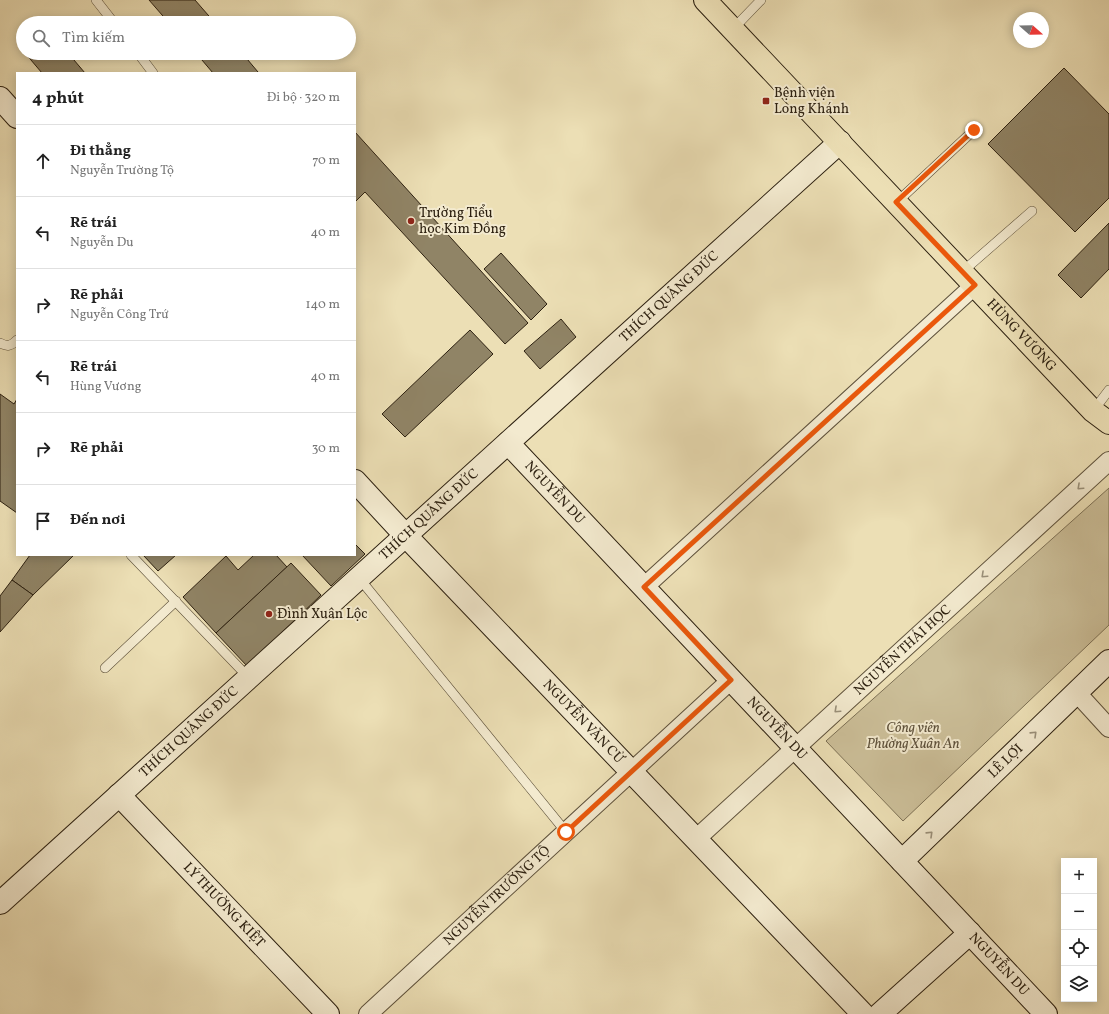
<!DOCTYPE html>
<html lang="vi">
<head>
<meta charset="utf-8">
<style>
	body { margin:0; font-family:Vollkorn,serif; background:#f2f2f2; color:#222 }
	.controls { position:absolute; right:12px; bottom:12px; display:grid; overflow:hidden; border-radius:0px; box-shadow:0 2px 10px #0003 }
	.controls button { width:36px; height:36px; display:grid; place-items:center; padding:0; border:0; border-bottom:1px solid #e0e0e0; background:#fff; color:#222; font:20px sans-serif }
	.compass { position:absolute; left:1013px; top:12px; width:36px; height:36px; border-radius:50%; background:#fff; box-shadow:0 2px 10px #0003; rotate:110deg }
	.stop { position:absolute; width:12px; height:12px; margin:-9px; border:3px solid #ea580c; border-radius:50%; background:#fff }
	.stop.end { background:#ea580c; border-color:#fff; box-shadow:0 1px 4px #0008 }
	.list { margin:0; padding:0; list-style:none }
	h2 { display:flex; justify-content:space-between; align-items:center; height:52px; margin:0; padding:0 16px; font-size:17px }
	h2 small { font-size:13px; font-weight:400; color:#767676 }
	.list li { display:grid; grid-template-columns:26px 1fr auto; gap:12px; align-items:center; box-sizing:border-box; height:72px; padding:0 16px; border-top:1px solid #e0e0e0 }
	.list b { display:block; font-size:15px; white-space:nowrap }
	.list p { margin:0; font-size:13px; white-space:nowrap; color:#767676 }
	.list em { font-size:13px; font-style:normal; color:#767676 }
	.icon { flex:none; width:22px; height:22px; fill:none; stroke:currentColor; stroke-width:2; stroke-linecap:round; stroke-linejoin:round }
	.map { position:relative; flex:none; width:1109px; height:1014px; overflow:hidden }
	.search { position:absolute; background:#fff; box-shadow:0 2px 10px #0003; left:16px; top:16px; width:340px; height:44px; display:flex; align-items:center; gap:10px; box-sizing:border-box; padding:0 14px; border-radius:22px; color:#767676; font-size:15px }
	.panel { position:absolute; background:#fff; box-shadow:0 2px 10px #0003; left:16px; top:72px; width:340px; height:484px; border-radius:0px }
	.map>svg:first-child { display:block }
	.green { fill:#ccbf99; stroke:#7c7055 }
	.building { fill:#908466; stroke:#2d2111 }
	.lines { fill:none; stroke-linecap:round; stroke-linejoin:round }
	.lane-casing { stroke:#5d503a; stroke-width:10 }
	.street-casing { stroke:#5d503a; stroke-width:20 }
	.secondary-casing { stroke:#2d2111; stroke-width:24 }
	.primary-casing { stroke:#2d2111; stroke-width:24 }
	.lane { stroke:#f3eacf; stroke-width:9 }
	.street { stroke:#f3eacf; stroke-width:18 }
	.secondary { stroke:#f3eacf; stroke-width:22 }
	.primary { stroke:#ecdfb5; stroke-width:22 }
	.oneway { stroke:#9a907a }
	.route { stroke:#ea580c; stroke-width:5 }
	.poi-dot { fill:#8f2418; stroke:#f3eacf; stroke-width:1.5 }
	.labels { text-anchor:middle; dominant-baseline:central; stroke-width:4; stroke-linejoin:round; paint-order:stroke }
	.poi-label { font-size:14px; fill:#2d2111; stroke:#f3eacf; text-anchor:start }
	.street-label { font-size:14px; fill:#2d2111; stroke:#f3eacf }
	.park-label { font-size:14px; font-style:italic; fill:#5d503a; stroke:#f3eacf }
</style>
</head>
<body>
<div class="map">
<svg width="1109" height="1014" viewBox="0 0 1109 1014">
	<rect width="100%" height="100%" fill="#ecdfb5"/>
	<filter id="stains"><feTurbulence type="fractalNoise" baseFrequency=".005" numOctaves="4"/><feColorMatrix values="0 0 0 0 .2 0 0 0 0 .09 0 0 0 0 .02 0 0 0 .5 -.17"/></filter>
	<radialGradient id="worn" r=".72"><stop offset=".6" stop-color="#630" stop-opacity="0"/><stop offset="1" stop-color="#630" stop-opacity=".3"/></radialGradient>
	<!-- green -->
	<path class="green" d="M 1109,488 L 1109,625 L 903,821 L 826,741 Z"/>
	<!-- building -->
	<g class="building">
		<path d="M 149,0 L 195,0 L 215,23 L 169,23 Z"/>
		<path d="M 25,53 L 68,53 L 85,73 L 42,73 Z"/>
		<path d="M 196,53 L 242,53 L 258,72 L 257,73 L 213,73 Z"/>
		<path d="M 1064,68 L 1109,114 L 1109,198 L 1075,232 L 988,144 Z"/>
		<path d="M 355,132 L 528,323 L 505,344 L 365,192 L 355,202 Z"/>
		<path d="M 1109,223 L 1109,269 L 1081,298 L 1058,275 Z"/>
		<path d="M 501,253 L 547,304 L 531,320 L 484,269 Z"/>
		<path d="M 561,319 L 576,337 L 540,369 L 524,351 Z"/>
		<path d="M 470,330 L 493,354 L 405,437 L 382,414 Z"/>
		<path d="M 0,394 L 14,404 L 17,399 L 17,513 L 0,501 Z"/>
		<path d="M 355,544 L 365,554 L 331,586 L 302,555 L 355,555 Z"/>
		<path d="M 30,555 L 74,555 L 33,595 L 12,580 Z"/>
		<path d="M 143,555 L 176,555 L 158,571 Z"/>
		<path d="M 254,555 L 276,555 L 287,567 L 216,633 L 183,597 L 226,556 L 238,570 Z"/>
		<path d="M 291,563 L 321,595 L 247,666 L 216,633 Z"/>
		<path d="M 12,580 L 33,595 L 0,632 L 0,596 Z"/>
	</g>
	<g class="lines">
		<defs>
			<g id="lane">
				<path d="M 96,0 L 114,23"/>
				<path d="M 733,29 L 761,0"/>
				<path d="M 138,53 L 153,73"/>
				<path d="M 897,202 L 973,131"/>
				<path d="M 962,272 L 1032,211"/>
				<path d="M 0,343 C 7,347 11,346 17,340"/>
				<path d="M 1093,411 L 1109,390"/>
				<path d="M 131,555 L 249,678"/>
				<path d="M 359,578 L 566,832"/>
				<path d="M 105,668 L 176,601"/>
			</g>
			<g id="street">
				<path d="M 644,587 L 975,285"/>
				<path d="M 1077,693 L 1109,728"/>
				<path id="s1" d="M 696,839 L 1109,461"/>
				<path id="s2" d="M 368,1014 L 731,680"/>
			</g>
			<g id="secondary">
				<path d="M 0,98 L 17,117"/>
				<path id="s3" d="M 508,443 L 1046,1014"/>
				<path id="s4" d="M 355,481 L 406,536 L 863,1014"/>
				<path id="s5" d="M 119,795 L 328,1014"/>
				<path id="s6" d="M 902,861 L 1109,661"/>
				<path id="s7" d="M 0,903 L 840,142"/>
				<path d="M 880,1014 L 970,933"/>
			</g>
			<g id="primary">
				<path id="s8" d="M 705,0 L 1093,411 L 1109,423"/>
			</g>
		</defs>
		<!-- lane casing -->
		<use href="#lane" class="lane-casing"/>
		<!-- street casing -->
		<use href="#street" class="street-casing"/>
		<!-- secondary casing -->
		<use href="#secondary" class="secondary-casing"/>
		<!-- primary casing -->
		<use href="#primary" class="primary-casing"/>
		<!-- lane -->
		<use href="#lane" class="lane"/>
		<!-- street -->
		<use href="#street" class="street"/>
		<!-- secondary -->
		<use href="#secondary" class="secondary"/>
		<!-- primary -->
		<use href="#primary" class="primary"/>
	</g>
	<!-- one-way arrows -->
	<defs><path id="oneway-chevron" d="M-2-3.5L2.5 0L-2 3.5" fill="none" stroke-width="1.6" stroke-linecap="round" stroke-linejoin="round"/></defs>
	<g class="oneway">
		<use href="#oneway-chevron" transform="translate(1080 487) rotate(137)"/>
		<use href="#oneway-chevron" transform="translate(984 575) rotate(137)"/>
		<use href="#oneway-chevron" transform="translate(837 710) rotate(137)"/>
		<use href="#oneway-chevron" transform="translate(1034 734) rotate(-44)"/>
		<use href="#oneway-chevron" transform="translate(930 834) rotate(-44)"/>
	</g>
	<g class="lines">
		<!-- route -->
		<path class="route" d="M 566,832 L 731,680 L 644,587 L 975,285 L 896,202 L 974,130"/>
	</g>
	<!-- markers -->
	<g class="poi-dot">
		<rect x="762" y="97" width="8" height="8" rx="2"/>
		<circle cx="411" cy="221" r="4"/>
		<circle cx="269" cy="614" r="4"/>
	</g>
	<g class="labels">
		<!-- poi labels -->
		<g class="poi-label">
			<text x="774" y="93">Bệnh viện<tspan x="774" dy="16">Long Khánh</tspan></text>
			<text x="419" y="213">Trường Tiểu<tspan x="419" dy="16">học Kim Đồng</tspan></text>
			<text x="277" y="614">Đình Xuân Lộc</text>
		</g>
		<!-- street labels -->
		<g class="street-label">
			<text stroke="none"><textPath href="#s7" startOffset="903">THÍCH QUẢNG ĐỨC</textPath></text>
			<text stroke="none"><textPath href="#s8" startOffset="461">HÙNG VƯƠNG</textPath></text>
			<text stroke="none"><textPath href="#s3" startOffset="68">NGUYỄN DU</textPath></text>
			<text stroke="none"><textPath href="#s7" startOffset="579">THÍCH QUẢNG ĐỨC</textPath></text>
			<text stroke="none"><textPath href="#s1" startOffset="280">NGUYỄN THÁI HỌC</textPath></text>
			<text stroke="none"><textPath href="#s4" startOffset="332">NGUYỄN VĂN CỪ</textPath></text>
			<text stroke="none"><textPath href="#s3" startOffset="392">NGUYỄN DU</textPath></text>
			<text stroke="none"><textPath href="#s7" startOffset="255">THÍCH QUẢNG ĐỨC</textPath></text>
			<text stroke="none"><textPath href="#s6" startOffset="144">LÊ LỢI</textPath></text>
			<text stroke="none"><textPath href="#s2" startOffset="175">NGUYỄN TRƯỜNG TỘ</textPath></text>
			<text stroke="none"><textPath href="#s5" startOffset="152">LÝ THƯỜNG KIỆT</textPath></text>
			<text stroke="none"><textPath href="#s3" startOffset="716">NGUYỄN DU</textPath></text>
		</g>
		<!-- park labels -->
		<g class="park-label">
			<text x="913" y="728">Công viên<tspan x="913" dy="16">Phường Xuân An</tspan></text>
		</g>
	</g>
	<rect width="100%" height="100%" filter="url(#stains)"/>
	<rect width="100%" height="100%" fill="url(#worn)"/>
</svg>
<div class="controls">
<button>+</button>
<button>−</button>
<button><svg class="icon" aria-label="locate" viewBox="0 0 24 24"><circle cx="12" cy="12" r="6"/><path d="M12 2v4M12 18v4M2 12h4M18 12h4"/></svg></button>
<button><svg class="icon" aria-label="layers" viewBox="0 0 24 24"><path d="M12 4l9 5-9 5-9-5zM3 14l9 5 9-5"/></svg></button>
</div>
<svg class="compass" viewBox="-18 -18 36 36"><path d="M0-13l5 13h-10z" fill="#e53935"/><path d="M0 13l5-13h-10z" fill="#767676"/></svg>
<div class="stop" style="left:566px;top:832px"></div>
<div class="stop end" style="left:974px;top:130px"></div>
<div class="search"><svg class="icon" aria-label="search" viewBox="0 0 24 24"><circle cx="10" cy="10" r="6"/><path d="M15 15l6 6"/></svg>Tìm kiếm</div>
<section class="panel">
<h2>4 phút<small>Đi bộ · 320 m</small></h2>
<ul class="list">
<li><svg class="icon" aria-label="ahead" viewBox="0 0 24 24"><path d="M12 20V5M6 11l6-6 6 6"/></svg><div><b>Đi thẳng</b><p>Nguyễn Trường Tộ</p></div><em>70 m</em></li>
<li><svg class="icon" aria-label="left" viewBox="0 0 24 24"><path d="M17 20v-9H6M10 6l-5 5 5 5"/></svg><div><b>Rẽ trái</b><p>Nguyễn Du</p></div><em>40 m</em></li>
<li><svg class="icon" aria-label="right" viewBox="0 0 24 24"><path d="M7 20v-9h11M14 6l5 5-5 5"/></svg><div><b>Rẽ phải</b><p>Nguyễn Công Trứ</p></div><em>140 m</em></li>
<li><svg class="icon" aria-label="left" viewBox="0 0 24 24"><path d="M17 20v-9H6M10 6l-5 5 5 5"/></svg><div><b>Rẽ trái</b><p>Hùng Vương</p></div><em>40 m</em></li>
<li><svg class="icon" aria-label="right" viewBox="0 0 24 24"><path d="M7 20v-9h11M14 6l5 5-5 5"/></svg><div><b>Rẽ phải</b></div><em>30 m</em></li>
<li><svg class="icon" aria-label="arrive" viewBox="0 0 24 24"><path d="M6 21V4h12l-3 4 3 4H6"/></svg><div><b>Đến nơi</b></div></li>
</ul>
</section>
</div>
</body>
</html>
